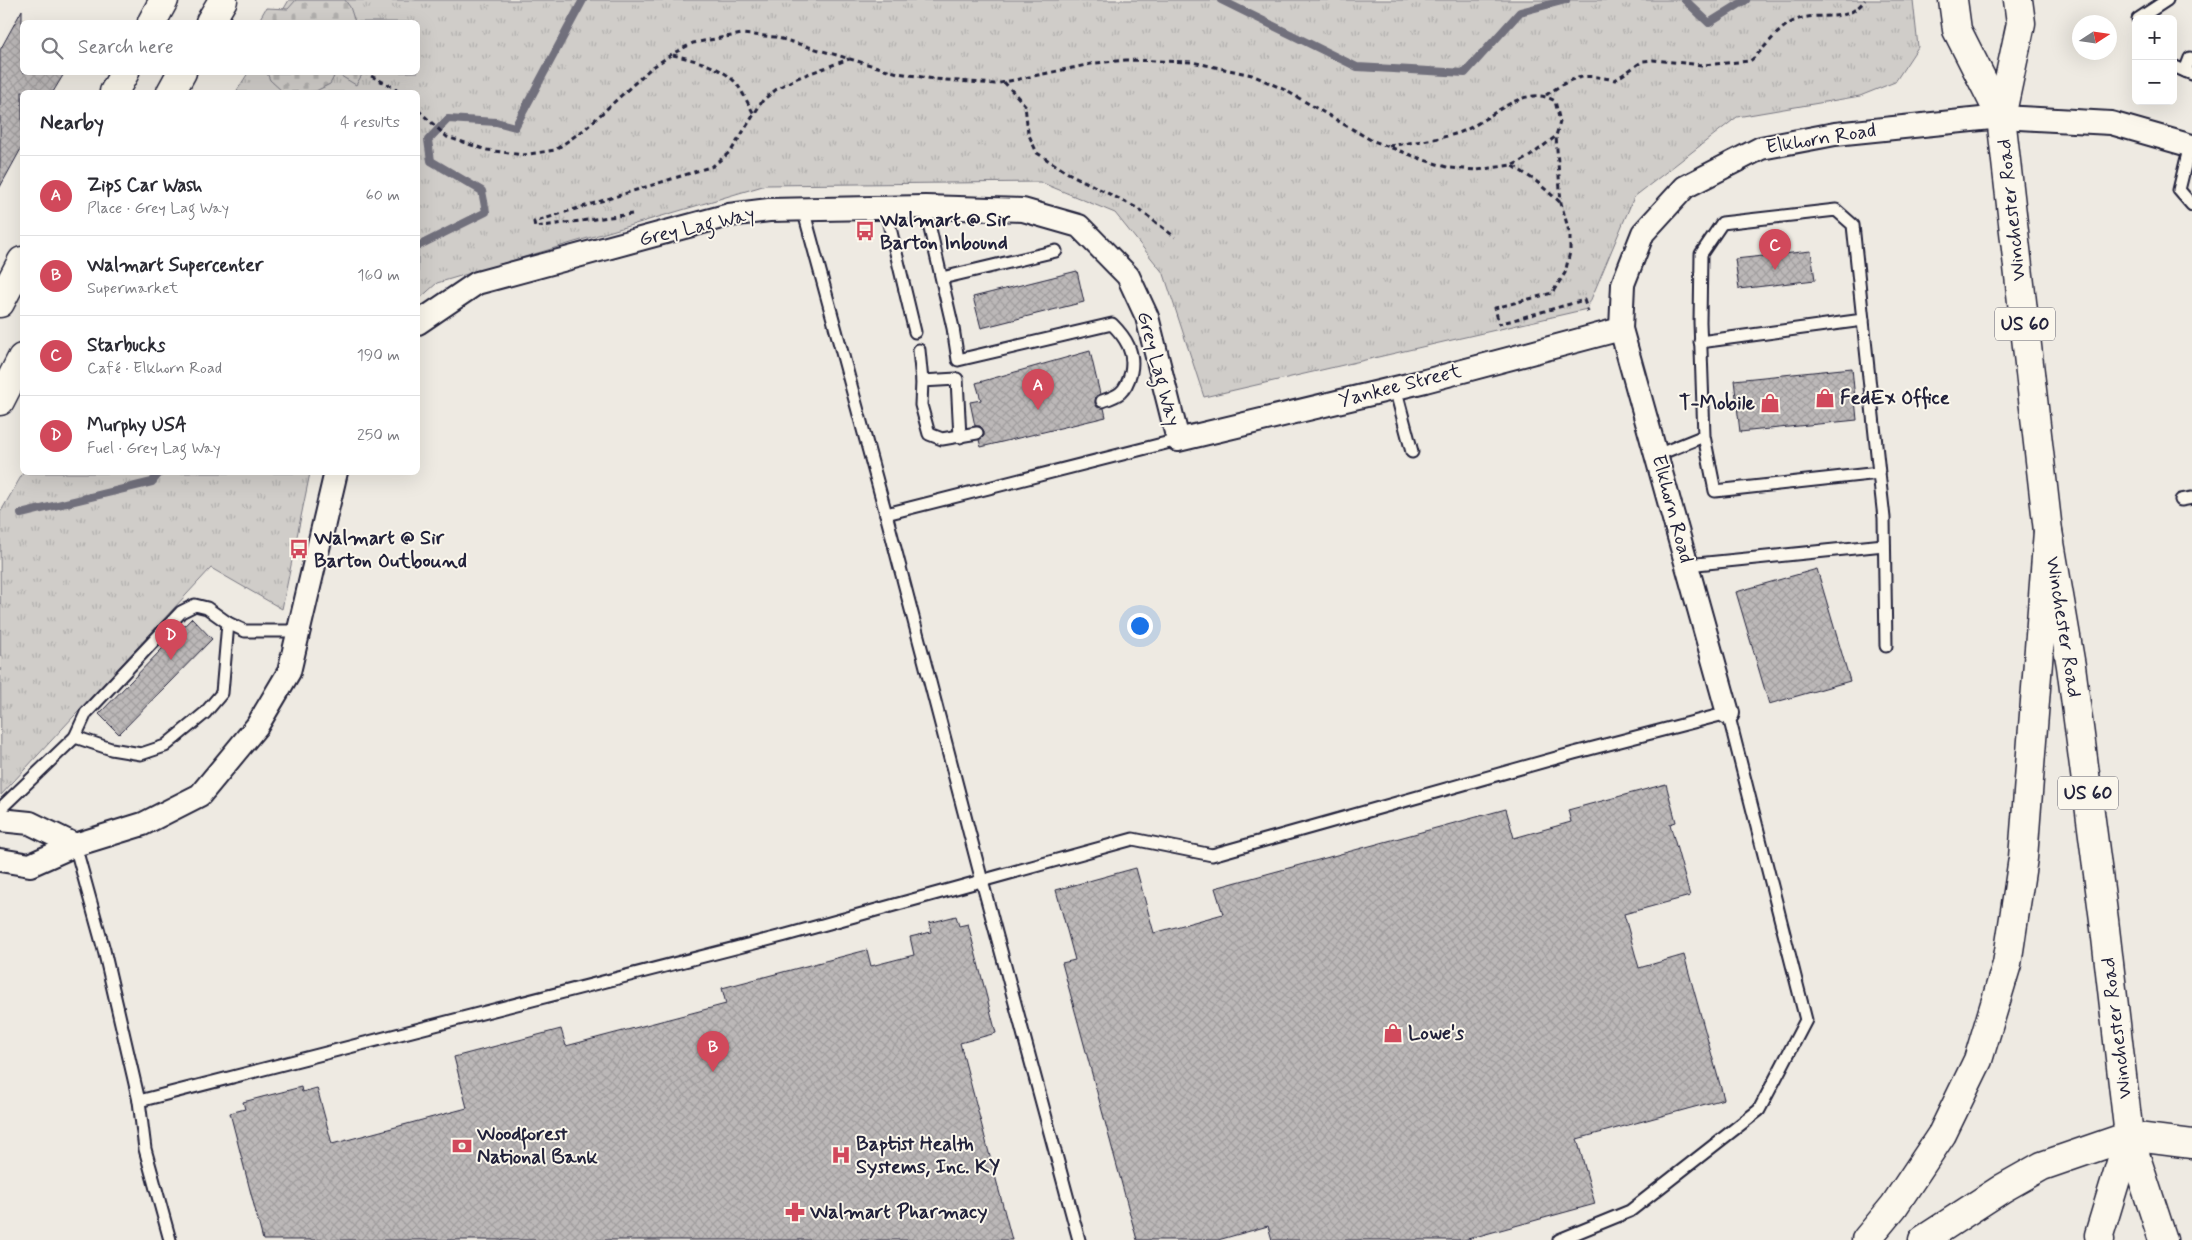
<!DOCTYPE html>
<html lang="en">
<head>
<meta charset="utf-8">
<style>
	body { margin:0; font-family:Mynerve,sans-serif; background:#f2f2f3; color:#2b2b33 }
	.controls { position:absolute; right:15px; top:15px; display:grid; overflow:hidden; border-radius:8px; box-shadow:0 5px 20px #0002 }
	.controls button { width:45px; height:45px; display:grid; place-items:center; padding:0; border:0; border-bottom:1px solid #e1e1e2; background:#fff; color:#2b2b33; font:25px sans-serif }
	.compass { position:absolute; left:2072px; top:15px; width:45px; height:45px; border-radius:50%; background:#fff; box-shadow:0 5px 20px #0002; rotate:78deg }
	.you { position:absolute; left:1139px; top:625px; width:18px; height:18px; margin:-12px; border:4px solid #fff; border-radius:50%; background:#1a73e8; box-shadow:0 0 0 8px #1a73e833 }
	.badge { display:grid; place-items:center; width:32px; height:32px; border-radius:50%; background:#d1495b; color:#fff; font-size:16px; font-weight:700 }
	.pin { position:absolute; translate:-50% -41px; filter:drop-shadow(0 1px 2px #0008) }
	.pin::after { content:''; position:absolute; top:26px; width:18px; height:15px; background:inherit; clip-path:polygon(0 0,100% 0,50% 100%) }
	.list { margin:0; padding:0; list-style:none }
	h2 { display:flex; justify-content:space-between; align-items:center; height:65px; margin:0; padding:0 20px; font-size:21px }
	h2 small { font-size:16px; font-weight:400; color:#7c7c81 }
	.list li { display:grid; grid-template-columns:32px 1fr auto; gap:15px; align-items:center; box-sizing:border-box; height:80px; padding:0 20px; border-top:1px solid #e1e1e2 }
	.list b { display:block; font-size:19px; white-space:nowrap }
	.list p { margin:0; font-size:16px; white-space:nowrap; color:#7c7c81 }
	.list em { font-size:16px; font-style:normal; color:#7c7c81 }
	.icon { flex:none; width:28px; height:28px; fill:none; stroke:currentColor; stroke-width:2; stroke-linecap:round; stroke-linejoin:round }
	.map { position:relative; flex:none; width:2192px; height:1240px; overflow:hidden }
	.search { position:absolute; background:#fff; box-shadow:0 5px 20px #0002; left:20px; top:20px; width:400px; height:55px; display:flex; align-items:center; gap:12px; box-sizing:border-box; padding:0 18px; border-radius:8px; color:#7c7c81; font-size:19px }
	.panel { position:absolute; background:#fff; box-shadow:0 5px 20px #0002; left:20px; top:90px; width:400px; height:385px; border-radius:8px }
	.map>svg:first-child { display:block }
	.grass { fill:url(#grass-tufts); stroke:#797882 }
	.cemetery { fill:url(#cemetery-stones); stroke:#797882 }
	.lines { fill:none; stroke-linecap:round; stroke-linejoin:round }
	.stream { stroke:#716f7c; stroke-width:8 }
	.building { fill:url(#building-cross-hatch); stroke:#22223b }
	.service-casing { stroke:#22223b; stroke-width:15 }
	.minor-casing { stroke:#22223b; stroke-width:26 }
	.secondary-casing { stroke:#22223b; stroke-width:31 }
	.trunk-casing { stroke:#22223b; stroke-width:31 }
	.motorway-casing { stroke:#22223b; stroke-width:31 }
	.path { stroke:#22223b; stroke-width:3; stroke-dasharray:5 4; stroke-linecap:butt }
	.service { stroke:#fbf7ec; stroke-width:11 }
	.minor { stroke:#fbf7ec; stroke-width:22 }
	.secondary { stroke:#fbf7ec; stroke-width:28 }
	.trunk { stroke:#fbf7ec; stroke-width:28 }
	.motorway { stroke:#fbf7ec; stroke-width:28 }
	.labels { text-anchor:middle; dominant-baseline:central; stroke-width:4; stroke-linejoin:round; paint-order:stroke }
	.shield { fill:#fbf7ec; stroke:#636270; stroke-width:1 }
	.shield-label { font-size:19px; font-weight:bold; fill:#22223b }
	.street-label { font-size:20px; fill:#22223b; stroke:#fbf7ec }
	.poi-label { font-size:20px; font-weight:bold; fill:#22223b; stroke:#fbf7ec; text-anchor:start }
</style>
</head>
<body>
<div class="map">
<svg width="2192" height="1240" viewBox="0 0 2192 1240">
	<defs>
		<pattern id="grass-tufts" width="24" height="20" patternUnits="userSpaceOnUse" patternTransform="scale(1.25)"><rect width="24" height="20" fill="#d0cdc9"/><path d="M3 7l-1-3M5 7V3M7 7l1-3M15 17l-1-3M17 17v-4M19 17l1-3" fill="none" stroke="#b2b0ae"/></pattern>
		<pattern id="cemetery-stones" width="16" height="16" patternUnits="userSpaceOnUse" patternTransform="scale(1.25)"><rect width="16" height="16" fill="#d0cdc9"/><path d="M2 7V4a2 2 0 0 1 4 0v3zM10 15v-3a2 2 0 0 1 4 0v3z" fill="#b2b0ae"/></pattern>
		<pattern id="building-cross-hatch" width="8" height="8" patternUnits="userSpaceOnUse" patternTransform="scale(1.25)"><rect width="8" height="8" fill="#bcb8b8"/><path d="M0 0l8 8M0 8l8-8" fill="none" stroke="#a19e9f"/></pattern>
	</defs>
	<rect width="100%" height="100%" fill="#eeeae2"/>
	<filter id="ink" filterUnits="userSpaceOnUse"><feTurbulence type="fractalNoise" baseFrequency=".02" numOctaves="2"/><feDisplacementMap in="SourceGraphic" scale="10" xChannelSelector="R" yChannelSelector="G"/><feConvolveMatrix kernelMatrix="1 2 1 2 8 2 1 2 1" color-interpolation-filters="sRGB"/></filter>
	<g filter="url(#ink)">
		<!-- grass -->
		<g class="grass">
			<path d="M 289,0 L 1913,0 L 1918,47 L 1895,82 L 1860,96 L 1737,117 L 1634,197 L 1587,309 L 1204,397 L 1164,274 L 1115,213 L 1040,182 L 766,185 L 437,283 L 418,300 L 418,92 L 236,92 L 248,73 L 418,72 L 418,22 L 276,22 Z"/>
			<path d="M 23,473 L 310,473 L 282,609 L 211,568 L 1,795 L 0,513 Z"/>
		</g>
		<!-- cemetery -->
		<g class="cemetery">
			<path d="M 296,0 L 345,0 L 350,7 L 355,22 L 258,22 L 266,8 L 288,9 Z"/>
			<path d="M 267,73 L 363,73 L 356,85 L 336,73 L 330,84 L 316,91 L 283,92 L 270,80 Z"/>
		</g>
		<g class="lines">
			<!-- stream -->
			<g class="stream">
				<path d="M 1221,0 L 1357,67 L 1465,73 L 1520,12 L 1566,0"/>
				<path d="M 1685,0 L 1709,23 L 1746,0"/>
				<path d="M 418,246 L 486,212 L 482,191 L 431,161 L 428,140 L 448,119 L 496,122 L 515,127 L 583,0"/>
				<path d="M 21,514 L 152,482 L 160,472"/>
			</g>
		</g>
		<!-- building -->
		<g class="building">
			<path d="M 22,10 L 22,72 L 65,72 L 53,92 L 22,92 L 22,147 L 0,187 L 0,50 Z"/>
			<path d="M 1811,251 L 1815,280 L 1739,289 L 1735,259 Z"/>
			<path d="M 1077,271 L 1084,302 L 981,328 L 973,297 Z"/>
			<path d="M 1090,351 L 1100,394 L 1096,396 L 1095,403 L 1097,407 L 1104,408 L 1106,417 L 981,447 L 979,440 L 984,436 L 984,431 L 980,426 L 975,426 L 970,402 L 981,400 L 976,383 Z"/>
			<path d="M 1852,368 L 1857,420 L 1740,432 L 1734,380 Z"/>
			<path d="M 1817,569 L 1850,681 L 1769,704 L 1736,592 Z"/>
			<path d="M 192,618 L 212,639 L 119,734 L 99,714 Z"/>
			<path d="M 1666,784 L 1676,822 L 1670,824 L 1690,896 L 1624,914 L 1639,968 L 1684,955 L 1724,1099 L 1577,1139 L 1595,1204 L 1464,1240 L 1272,1240 L 1268,1226 L 1218,1240 L 1137,1240 L 1062,963 L 1075,960 L 1056,890 L 1136,868 L 1154,933 L 1223,914 L 1215,888 L 1506,809 L 1514,838 L 1571,822 L 1568,810 Z"/>
			<path d="M 956,916 L 959,926 L 968,924 L 996,1033 L 960,1043 L 1012,1240 L 263,1240 L 230,1113 L 245,1109 L 243,1102 L 301,1087 L 302,1092 L 317,1088 L 332,1144 L 467,1108 L 454,1057 L 561,1029 L 566,1046 L 726,1004 L 722,988 L 867,950 L 871,966 L 914,955 L 910,937 L 931,932 L 929,923 Z"/>
		</g>
		<g class="lines">
			<defs>
				<g id="service">
					<path d="M 2138,19 L 2167,0"/>
					<path d="M 2173,66 L 2192,74"/>
					<path d="M 2185,71 L 2190,58"/>
					<path d="M 2190,145 L 2179,190 L 2192,205"/>
					<path d="M 885,207 L 915,332"/>
					<path d="M 925,207 L 953,328 L 958,360 L 1112,324 C 1126,338 1135,352 1131,372 C 1129,380 1126,388 1120,393 C 1115,397 1108,399 1102,401"/>
					<path d="M 803,209 L 886,514 L 1178,440"/>
					<path d="M 942,278 L 1056,251"/>
					<path d="M 1700,342 L 1863,320"/>
					<path d="M 919,350 L 922,381 L 921,405 L 929,434 L 942,439 L 977,433"/>
					<path d="M 922,381 L 957,379 L 960,437"/>
					<path d="M 1395,388 L 1412,452"/>
					<path d="M 1657,455 L 1704,436 L 1700,322 L 1701,254 L 1722,223 L 1836,210 L 1853,225 L 1879,473 L 1715,491 L 1704,436"/>
					<path d="M 1879,473 L 1884,518 L 1886,646"/>
					<path d="M 2181,500 L 2192,498"/>
					<path d="M 886,514 L 982,881 L 1079,1240"/>
					<path d="M 1687,565 L 1884,545"/>
					<path d="M 75,737 L 111,749 L 141,754 L 165,746 L 205,713 L 222,693 L 228,623"/>
					<path d="M 0,809 L 75,737 L 86,713 L 181,612 L 195,605 L 207,608 L 228,623 L 245,631 L 300,631"/>
					<path d="M 75,845 L 104,950 L 139,1101 L 786,935 L 1133,839 L 1212,855 L 1574,753 L 1728,713 L 1806,1020 L 1759,1110 L 1630,1211 L 1559,1240"/>
					<path d="M 139,1101 L 145,1149 L 170,1240"/>
				</g>
				<g id="minor">
					<path d="M 418,323 L 477,283 L 729,215 L 769,210 L 925,207 L 1023,210 L 1079,226 L 1128,276 L 1147,317 L 1178,440 L 1425,381 L 1621,329"/>
					<path d="M 1728,713 L 1621,329 L 1623,284 L 1643,233 L 1685,187 L 1761,148 L 1835,134 L 2001,117 L 2111,123 L 2192,146"/>
					<path d="M 0,820 L 30,823 L 75,845"/>
					<path d="M 0,860 L 30,865 L 75,845 L 143,824 L 200,795 L 257,726 L 289,672 L 336,472"/>
				</g>
				<g id="secondary">
					<path d="M 152,22 L 164,0"/>
					<path d="M 210,22 L 223,0"/>
					<path d="M 114,92 L 125,72"/>
					<path d="M 171,92 L 182,72"/>
					<path d="M 0,303 L 22,261"/>
					<path d="M 0,401 L 22,358"/>
				</g>
				<g id="trunk">
					<path d="M 1953,0 L 1957,30 L 2001,117"/>
					<path d="M 2018,0 L 2021,23 L 2001,117 L 2048,531 L 2071,666 L 2104,920 L 2129,1136 L 2163,1240"/>
					<path d="M 2100,1240 L 2099,1235 L 2129,1136"/>
				</g>
				<g id="motorway">
					<path d="M 1866,1240 L 1894,1206 L 1942,1134 L 1978,1060 L 2007,964 L 2023,858 L 2048,531"/>
					<path d="M 1923,1240 L 2003,1188 L 2042,1166 L 2129,1136 L 2192,1144"/>
				</g>
			</defs>
			<!-- service casing -->
			<use href="#service" class="service-casing"/>
			<!-- minor casing -->
			<use href="#minor" class="minor-casing"/>
			<!-- secondary casing -->
			<use href="#secondary" class="secondary-casing"/>
			<!-- trunk casing -->
			<use href="#trunk" class="trunk-casing"/>
			<!-- motorway casing -->
			<use href="#motorway" class="motorway-casing"/>
			<!-- path -->
			<g class="path">
				<path d="M 673,55 C 694,60 721,66 736,83 C 743,92 748,104 754,114"/>
				<path d="M 363,72 L 393,87 L 399,92"/>
				<path d="M 1004,82 L 1025,105 L 1028,133 L 1037,153 L 1068,173 L 1137,208 L 1175,237"/>
				<path d="M 1546,95 C 1575,76 1580,73 1615,80 L 1643,61 L 1653,60 L 1703,65 L 1750,61 C 1765,49 1778,27 1796,20 C 1822,10 1845,26 1865,0"/>
				<path d="M 418,110 L 447,137 L 487,150 L 523,155 L 555,150 L 585,129 L 650,69 L 672,54 L 693,43 L 742,34 L 775,37 L 898,73 L 934,79 L 995,84 L 1096,63 L 1126,60 L 1192,62 L 1252,75 L 1285,90 L 1371,140 L 1424,160 L 1450,168 L 1477,170 L 1512,165 L 1537,182 L 1561,203"/>
				<path d="M 1389,146 C 1413,142 1438,140 1461,132 C 1490,121 1523,82 1555,101 L 1560,122 L 1556,136 L 1561,203 L 1570,235 L 1570,252 L 1565,273 L 1552,293 L 1495,308 L 1499,324 L 1584,300 L 1588,312"/>
				<path d="M 1513,165 L 1529,157 L 1555,137"/>
				<path d="M 632,214 L 535,227 L 534,222 L 713,166 L 731,151 L 763,100 L 778,88 L 797,78 L 849,59"/>
			</g>
			<!-- service -->
			<use href="#service" class="service"/>
			<!-- minor -->
			<use href="#minor" class="minor"/>
			<!-- secondary -->
			<use href="#secondary" class="secondary"/>
			<!-- trunk -->
			<use href="#trunk" class="trunk"/>
			<!-- motorway -->
			<use href="#motorway" class="motorway"/>
		</g>
	</g>
	<!-- icons -->
	<defs>
		<symbol id="bus-bare" viewBox="-9 -9 18 18"><path d="M-5-6H5V4H4V6H2V4H-2V6H-4V4H-5ZM-3.5-4V0h7V-4ZM-3.5 1.2v1.5H-2V1.2ZM2 1.2v1.5H3.5V1.2Z" fill="#d1495b" stroke="#fbf7ec" stroke-width="2.5" paint-order="stroke"/></symbol>
		<symbol id="shop-bare" viewBox="-9 -9 18 18"><path d="M-5-2.5h2.3a2.7 3.5 0 0 1 5.4 0H5L5.5 6h-11ZM-1.5-2.5h3a1.5 2.3 0 0 0-3 0Z" fill="#d1495b" stroke="#fbf7ec" stroke-width="2.5" paint-order="stroke"/></symbol>
		<symbol id="bank-bare" viewBox="-9 -9 18 18"><path d="M-6-4H6V4H-6ZM0-2.3a2.3 2.3 0 1 0 0 4.6a2.3 2.3 0 1 0 0-4.6Z" fill="#d1495b" stroke="#fbf7ec" stroke-width="2.5" paint-order="stroke"/></symbol>
		<symbol id="hospital-bare" viewBox="-9 -9 18 18"><path d="M-5-5h3v3.5h4V-5h3V5h-3V1.5h-4V5h-3Z" fill="#d1495b" stroke="#fbf7ec" stroke-width="2.5" paint-order="stroke"/></symbol>
		<symbol id="pharmacy-bare" viewBox="-9 -9 18 18"><path d="M-2-6h4v4h4v4h-4v4h-4v-4h-4v-4h4Z" fill="#d1495b" stroke="#fbf7ec" stroke-width="2.5" paint-order="stroke"/></symbol>
	</defs>
	<g fill-rule="evenodd">
		<use href="#bus-bare" x="851" y="217" width="28" height="28"/>
		<use href="#shop-bare" x="1811" y="384" width="28" height="28"/>
		<use href="#shop-bare" x="1756" y="389" width="28" height="28"/>
		<use href="#bus-bare" x="285" y="535" width="28" height="28"/>
		<use href="#shop-bare" x="1379" y="1019" width="28" height="28"/>
		<use href="#bank-bare" x="448" y="1132" width="28" height="28"/>
		<use href="#hospital-bare" x="827" y="1141" width="28" height="28"/>
		<use href="#pharmacy-bare" x="781" y="1198" width="28" height="28"/>
	</g>
	<g class="labels">
		<!-- shield labels -->
		<g class="shield">
			<rect x="1995" y="307.5" width="60" height="33" rx="4"/>
			<rect x="2058" y="776.5" width="60" height="33" rx="4"/>
		</g>
		<g class="shield-label">
			<text x="2025" y="324">US 60</text>
			<text x="2088" y="793">US 60</text>
		</g>
		<!-- street labels -->
		<g class="street-label">
			<text transform="translate(1821 139) rotate(-9)">Elkhorn Road</text>
			<text transform="translate(2012 210) rotate(-96)">Winchester Road</text>
			<text transform="translate(697 227) rotate(-13)">Grey Lag Way</text>
			<text transform="translate(1158 369) rotate(75)">Grey Lag Way</text>
			<text transform="translate(1400 386) rotate(-14)">Yankee Street</text>
			<text transform="translate(1672 509) rotate(75)">Elkhorn Road</text>
			<text transform="translate(2063 627) rotate(81)">Winchester Road</text>
			<text transform="translate(2117 1028) rotate(-97)">Winchester Road</text>
		</g>
		<!-- poi labels -->
		<g class="poi-label">
			<text x="880" y="220">Walmart @ Sir<tspan x="880" dy="23">Barton Inbound</tspan></text>
			<text x="1840" y="398">FedEx Office</text>
			<text x="1755" y="403" text-anchor="end">T-Mobile</text>
			<text x="314" y="538">Walmart @ Sir<tspan x="314" dy="23">Barton Outbound</tspan></text>
			<text x="1408" y="1033">Lowe's</text>
			<text x="477" y="1134">Woodforest<tspan x="477" dy="23">National Bank</tspan></text>
			<text x="856" y="1144">Baptist Health<tspan x="856" dy="23">Systems, Inc. KY</tspan></text>
			<text x="810" y="1212">Walmart Pharmacy</text>
		</g>
	</g>
</svg>
<div class="controls">
<button>+</button>
<button>−</button>
</div>
<svg class="compass" viewBox="-18 -18 36 36"><path d="M0-13l5 13h-10z" fill="#e53935"/><path d="M0 13l5-13h-10z" fill="#7c7c81"/></svg>
<div class="you"></div>
<div class="pin badge" style="left:1038px;top:410px">A</div>
<div class="pin badge" style="left:713px;top:1072px">B</div>
<div class="pin badge" style="left:1775px;top:270px">C</div>
<div class="pin badge" style="left:171px;top:660px">D</div>
<div class="search"><svg class="icon" aria-label="search" viewBox="0 0 24 24"><circle cx="10" cy="10" r="6"/><path d="M15 15l6 6"/></svg>Search here</div>
<section class="panel">
<h2>Nearby<small>4 results</small></h2>
<ul class="list">
<li><span class="badge">A</span><div><b>Zips Car Wash</b><p>Place · Grey Lag Way</p></div><em>60 m</em></li>
<li><span class="badge">B</span><div><b>Walmart Supercenter</b><p>Supermarket</p></div><em>160 m</em></li>
<li><span class="badge">C</span><div><b>Starbucks</b><p>Café · Elkhorn Road</p></div><em>190 m</em></li>
<li><span class="badge">D</span><div><b>Murphy USA</b><p>Fuel · Grey Lag Way</p></div><em>250 m</em></li>
</ul>
</section>
</div>
</body>
</html>
